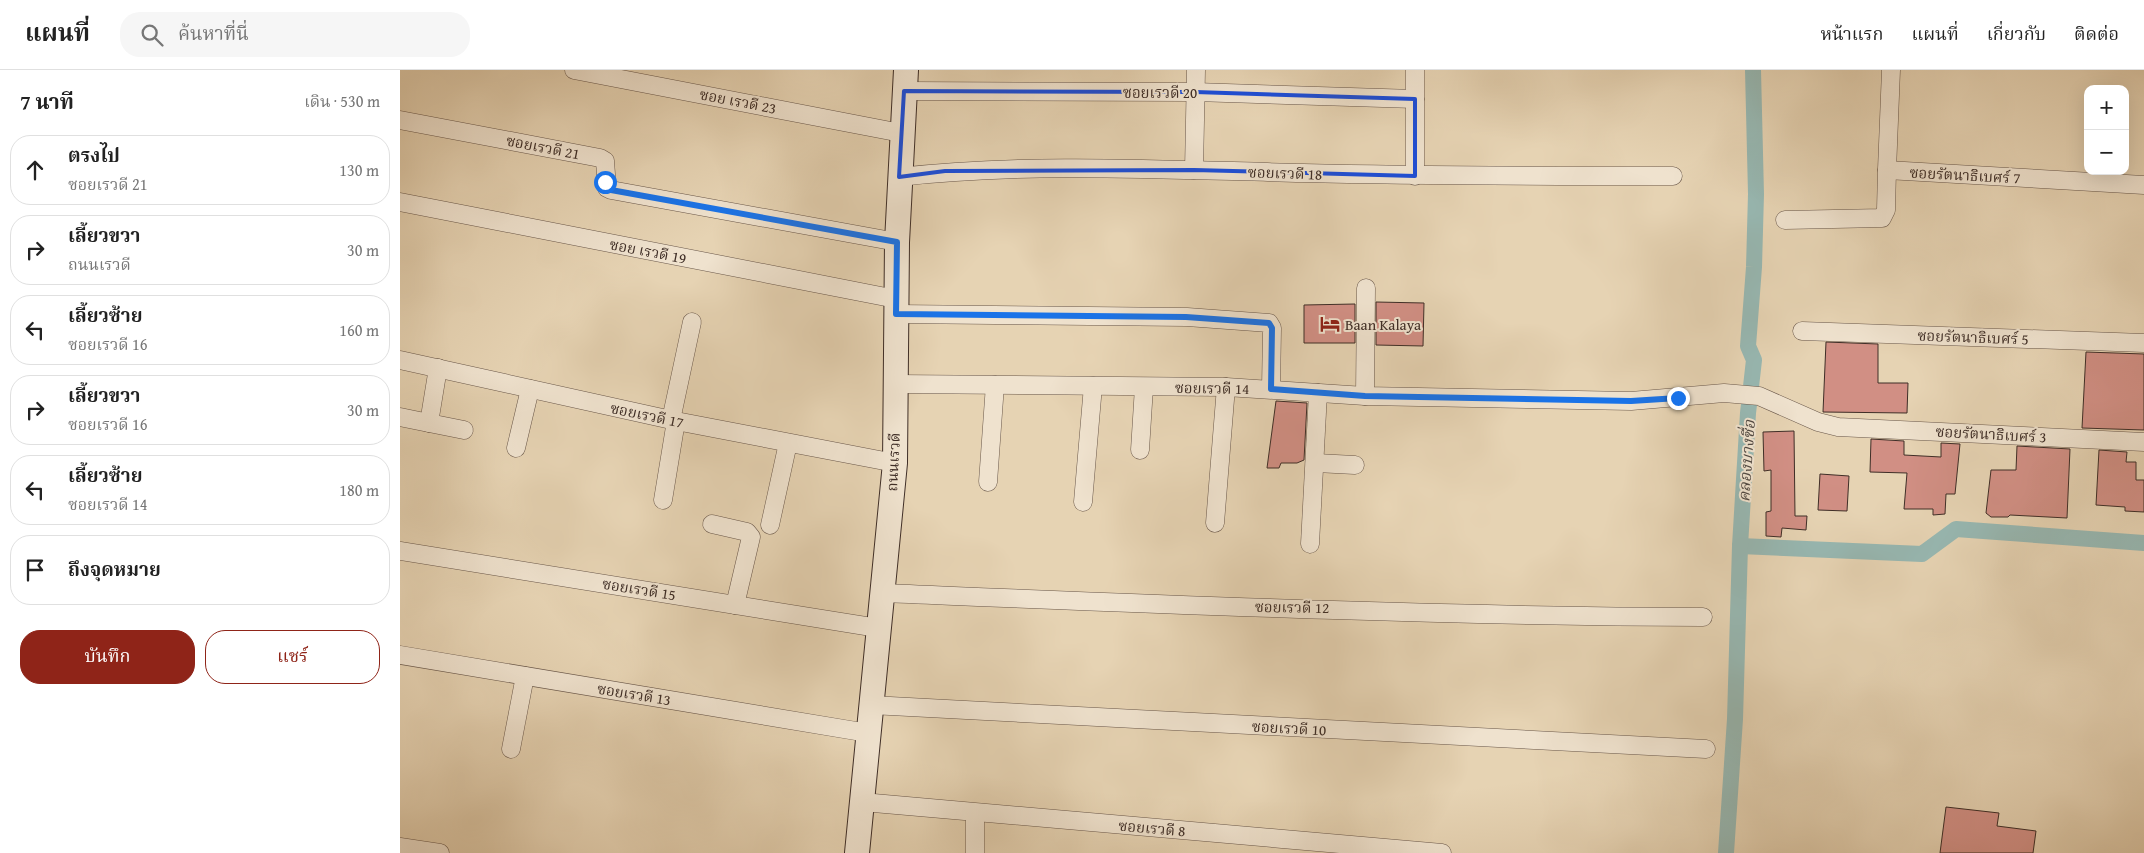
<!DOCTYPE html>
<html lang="th">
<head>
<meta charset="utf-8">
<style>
	body { margin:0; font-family:"Gentium Book Plus","Noto Serif Thai",serif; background:#f6f6f6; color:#222 }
	.controls { position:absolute; right:15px; top:15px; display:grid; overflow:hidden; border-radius:10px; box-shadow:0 5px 20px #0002 }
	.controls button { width:45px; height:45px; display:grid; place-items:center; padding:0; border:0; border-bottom:1px solid #e0e0e0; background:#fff; color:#222; font:25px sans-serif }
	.stop { position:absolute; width:15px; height:15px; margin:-11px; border:4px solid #1a73e8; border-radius:50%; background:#fff }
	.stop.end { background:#1a73e8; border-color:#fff; box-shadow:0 1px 5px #0008 }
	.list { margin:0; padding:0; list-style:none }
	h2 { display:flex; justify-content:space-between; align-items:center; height:65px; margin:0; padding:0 20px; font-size:21px }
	h2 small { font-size:16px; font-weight:400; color:#767676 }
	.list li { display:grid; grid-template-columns:32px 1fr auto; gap:15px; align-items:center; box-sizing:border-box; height:70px; margin:0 10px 10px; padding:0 10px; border:1px solid #e0e0e0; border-radius:20px }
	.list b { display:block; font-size:19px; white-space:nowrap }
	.list p { margin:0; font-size:16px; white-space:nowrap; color:#767676 }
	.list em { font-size:16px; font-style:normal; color:#767676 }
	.actions { display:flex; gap:10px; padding:15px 20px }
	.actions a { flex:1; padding:11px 0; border:1px solid #8f2418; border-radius:20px; text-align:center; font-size:18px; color:#8f2418 }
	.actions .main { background:#8f2418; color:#fff }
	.icon { flex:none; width:28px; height:28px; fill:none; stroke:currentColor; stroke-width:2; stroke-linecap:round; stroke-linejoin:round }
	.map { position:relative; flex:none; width:1744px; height:783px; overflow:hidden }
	header { display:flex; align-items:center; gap:30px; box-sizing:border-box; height:70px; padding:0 25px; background:#fff; border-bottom:1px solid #e0e0e0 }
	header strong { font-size:24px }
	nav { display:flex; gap:28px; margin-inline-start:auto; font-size:18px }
	.search { width:350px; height:45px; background:#f6f6f6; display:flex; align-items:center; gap:12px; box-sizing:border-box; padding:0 18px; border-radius:20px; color:#767676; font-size:19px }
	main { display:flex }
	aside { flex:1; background:#fff }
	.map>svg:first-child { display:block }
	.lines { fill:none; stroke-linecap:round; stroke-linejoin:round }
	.canal { stroke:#97b7b1; stroke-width:16 }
	.building { fill:#d18f84; stroke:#3f2e27 }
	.street-casing { stroke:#69574a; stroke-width:19 }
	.secondary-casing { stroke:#3f2e27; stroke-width:26 }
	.street { stroke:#efe2ce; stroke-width:18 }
	.secondary { stroke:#efe2ce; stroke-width:24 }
	.route { stroke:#1a73e8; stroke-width:6 }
	.marked { fill:none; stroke:#1d4ed8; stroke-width:4; stroke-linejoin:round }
	.labels { text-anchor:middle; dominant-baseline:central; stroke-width:4; stroke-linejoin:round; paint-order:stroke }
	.street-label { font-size:15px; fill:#3f2e27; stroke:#efe2ce }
	.poi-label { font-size:15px; fill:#3f2e27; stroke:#efe2ce; text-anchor:start }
	.water-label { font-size:16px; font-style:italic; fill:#514943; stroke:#efe2ce }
</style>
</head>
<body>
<header>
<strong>แผนที่</strong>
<div class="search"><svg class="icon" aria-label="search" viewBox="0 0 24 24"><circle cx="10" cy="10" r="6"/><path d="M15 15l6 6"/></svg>ค้นหาที่นี่</div>
<nav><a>หน้าแรก</a><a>แผนที่</a><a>เกี่ยวกับ</a><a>ติดต่อ</a></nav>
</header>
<main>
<aside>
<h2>7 นาที<small>เดิน · 530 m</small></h2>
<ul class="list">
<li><svg class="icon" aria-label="ahead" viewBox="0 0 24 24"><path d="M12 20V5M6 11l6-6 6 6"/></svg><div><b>ตรงไป</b><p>ซอยเรวดี 21</p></div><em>130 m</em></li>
<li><svg class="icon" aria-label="right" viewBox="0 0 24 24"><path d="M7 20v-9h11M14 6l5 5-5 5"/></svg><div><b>เลี้ยวขวา</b><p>ถนนเรวดี</p></div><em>30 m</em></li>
<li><svg class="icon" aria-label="left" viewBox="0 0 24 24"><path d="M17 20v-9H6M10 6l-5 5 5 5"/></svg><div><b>เลี้ยวซ้าย</b><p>ซอยเรวดี 16</p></div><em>160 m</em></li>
<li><svg class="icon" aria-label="right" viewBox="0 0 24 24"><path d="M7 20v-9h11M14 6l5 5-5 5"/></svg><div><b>เลี้ยวขวา</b><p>ซอยเรวดี 16</p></div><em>30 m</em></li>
<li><svg class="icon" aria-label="left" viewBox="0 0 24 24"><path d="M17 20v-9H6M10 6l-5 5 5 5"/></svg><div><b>เลี้ยวซ้าย</b><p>ซอยเรวดี 14</p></div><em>180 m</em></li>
<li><svg class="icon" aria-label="arrive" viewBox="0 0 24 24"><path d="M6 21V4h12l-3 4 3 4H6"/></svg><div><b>ถึงจุดหมาย</b></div></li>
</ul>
<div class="actions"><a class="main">บันทึก</a><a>แชร์</a></div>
</aside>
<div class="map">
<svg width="1744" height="783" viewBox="0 0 1744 783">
	<rect width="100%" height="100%" fill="#e6d3b3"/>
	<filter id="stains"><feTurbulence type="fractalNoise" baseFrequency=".004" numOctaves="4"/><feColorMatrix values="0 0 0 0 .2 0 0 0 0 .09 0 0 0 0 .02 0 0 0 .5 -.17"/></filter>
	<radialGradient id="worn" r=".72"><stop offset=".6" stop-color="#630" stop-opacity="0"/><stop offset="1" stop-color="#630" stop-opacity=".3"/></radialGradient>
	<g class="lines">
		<!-- canal -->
		<g class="canal">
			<path d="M 1340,476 L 1522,484 L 1556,459 L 1744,473"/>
			<path d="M 1326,783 L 1335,649 L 1340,476 L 1348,343 L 1354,290 L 1348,276 L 1354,197 L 1356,124 L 1353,0"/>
		</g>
	</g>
	<!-- building -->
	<g class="building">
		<path d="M 976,232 L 1024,233 L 1023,276 L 976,275 Z"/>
		<path d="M 955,234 L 955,273 L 904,273 L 904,235 Z"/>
		<path d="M 1426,272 L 1478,274 L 1478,313 L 1508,313 L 1507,343 L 1423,342 Z"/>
		<path d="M 1686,282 L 1744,284 L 1744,360 L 1682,358 Z"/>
		<path d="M 876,331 L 907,333 L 904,390 L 897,393 L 881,393 L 879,398 L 867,398 Z"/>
		<path d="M 1394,361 L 1395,446 L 1407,446 L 1406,460 L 1382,458 L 1381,467 L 1366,466 L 1366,442 L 1371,441 L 1371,400 L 1364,401 L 1363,362 Z"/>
		<path d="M 1471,369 L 1504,371 L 1504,385 L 1541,387 L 1541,373 L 1560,374 L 1555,424 L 1546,424 L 1545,444 L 1533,445 L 1533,439 L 1504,439 L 1507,403 L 1470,402 Z"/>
		<path d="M 1617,376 L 1670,379 L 1667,448 L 1610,445 L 1608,447 L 1591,447 L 1586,443 L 1591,400 L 1616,400 Z"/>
		<path d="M 1699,380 L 1727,382 L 1726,392 L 1736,392 L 1736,410 L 1744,410 L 1744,442 L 1725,441 L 1725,437 L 1696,435 Z"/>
		<path d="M 1420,404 L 1449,406 L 1447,441 L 1418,440 Z"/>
		<path d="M 1546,737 L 1599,743 L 1597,756 L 1636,761 L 1633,783 L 1540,783 Z"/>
	</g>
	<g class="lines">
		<defs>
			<g id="street">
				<path d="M 174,0 L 501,63"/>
				<path d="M 1015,0 L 1015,106"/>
				<path d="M 1491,0 L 1487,100 L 1744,115"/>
				<path d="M 504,21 L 795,22 L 1015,29"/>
				<path d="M 0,50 L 200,88 L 205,91 L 207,118 L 211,120 L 497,172"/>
				<path d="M 794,100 L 796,0"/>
				<path d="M 499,107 C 631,92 770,100 903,103 C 1026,106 1149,106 1273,106"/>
				<path d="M 0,132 L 496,229"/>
				<path d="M 1385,150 L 1482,148 L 1486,140 L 1487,100"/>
				<path d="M 496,244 L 787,247 L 869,253 L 872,258 L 871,319"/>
				<path d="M 1402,261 L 1744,273"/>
				<path d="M 0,290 L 276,351 L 495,393"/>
				<path d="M 38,298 L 29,353 L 64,360"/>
				<path d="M 495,314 L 826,317 L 965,326 L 1231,331 L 1324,323 L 1359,326 L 1418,352 L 1438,357 L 1744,372"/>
				<path d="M 965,326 L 966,218"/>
				<path d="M 0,347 L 29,353"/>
				<path d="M 271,350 L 292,252"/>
				<path d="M 116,378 L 130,319"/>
				<path d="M 740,380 L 744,317"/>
				<path d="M 916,393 L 955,395"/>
				<path d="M 588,412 L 595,315"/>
				<path d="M 263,430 L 276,351"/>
				<path d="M 683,432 L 693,316"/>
				<path d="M 815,453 L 826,317"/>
				<path d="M 312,454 L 347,462 L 351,467 L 335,535"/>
				<path d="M 370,455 L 388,373"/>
				<path d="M 910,474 L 918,323"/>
				<path d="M 0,481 L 478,558"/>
				<path d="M 482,523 C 755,534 1029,546 1303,547"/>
				<path d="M 0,585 L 468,663"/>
				<path d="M 471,635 L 1306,679"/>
				<path d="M 111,679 L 125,606"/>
				<path d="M 462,732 L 1042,783"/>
				<path d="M 0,777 L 40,783"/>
				<path d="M 575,783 L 575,743"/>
			</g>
			<path id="secondary" d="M 457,783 L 495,393 L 497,172 L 506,0"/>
		</defs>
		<!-- street casing -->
		<use href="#street" class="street-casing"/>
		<!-- secondary casing -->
		<use href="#secondary" class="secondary-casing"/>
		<!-- street -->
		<use href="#street" class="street"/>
		<!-- secondary -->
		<use href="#secondary" class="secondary"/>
	</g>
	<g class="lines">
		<!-- route -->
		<path class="route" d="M 205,112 L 207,118 L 211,120 L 497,172 L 496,244 L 786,247 L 869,253 L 872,258 L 871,319 L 965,326 L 1231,331 L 1278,328"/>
	</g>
	<!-- marked area -->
	<path class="marked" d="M 504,21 L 795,22 L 1015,29 L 1015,106 L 794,100 L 545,101 L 499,107 Z"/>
	<!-- icons -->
	<defs>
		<symbol id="hotel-bare" viewBox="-9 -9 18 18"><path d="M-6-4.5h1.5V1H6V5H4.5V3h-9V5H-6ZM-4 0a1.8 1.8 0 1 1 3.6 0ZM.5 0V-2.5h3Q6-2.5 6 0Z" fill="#8f2418" stroke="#efe2ce" stroke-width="2.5" paint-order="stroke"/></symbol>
	</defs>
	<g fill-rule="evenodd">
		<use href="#hotel-bare" x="916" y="240" width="28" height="28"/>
	</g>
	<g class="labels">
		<!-- street labels -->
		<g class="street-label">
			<text x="760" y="22">ซอยเรวดี 20</text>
			<text transform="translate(338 31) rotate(11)">ซอย เรวดี 23</text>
			<text transform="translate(143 77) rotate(11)">ซอยเรวดี 21</text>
			<text transform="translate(885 103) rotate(2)">ซอยเรวดี 18</text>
			<text transform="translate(1565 105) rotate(3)">ซอยรัตนาธิเบศร์ 7</text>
			<text transform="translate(248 181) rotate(11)">ซอย เรวดี 19</text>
			<text transform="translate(1573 267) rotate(2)">ซอยรัตนาธิเบศร์ 5</text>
			<text transform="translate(812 318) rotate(1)">ซอยเรวดี 14</text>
			<text transform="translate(247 345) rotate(12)">ซอยเรวดี 17</text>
			<text transform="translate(1591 364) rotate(3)">ซอยรัตนาธิเบศร์ 3</text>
			<text transform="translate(493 392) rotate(-87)">ถนนเรวดี</text>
			<text transform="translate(239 519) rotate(9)">ซอยเรวดี 15</text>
			<text transform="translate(892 537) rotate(1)">ซอยเรวดี 12</text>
			<text transform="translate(234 624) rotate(9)">ซอยเรวดี 13</text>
			<text transform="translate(889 658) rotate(3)">ซอยเรวดี 10</text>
			<text transform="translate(752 758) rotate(5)">ซอยเรวดี 8</text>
		</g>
		<!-- poi labels -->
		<g class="poi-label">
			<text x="945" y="254">Baan Kalaya</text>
		</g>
		<!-- water labels -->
		<g class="water-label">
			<text transform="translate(1346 391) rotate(-86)">คลองบางซื่อ</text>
		</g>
	</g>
	<rect width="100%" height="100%" filter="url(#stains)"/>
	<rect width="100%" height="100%" fill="url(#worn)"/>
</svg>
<div class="controls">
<button>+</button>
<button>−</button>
</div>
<div class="stop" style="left:205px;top:112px"></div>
<div class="stop end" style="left:1278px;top:328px"></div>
</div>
</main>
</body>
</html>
